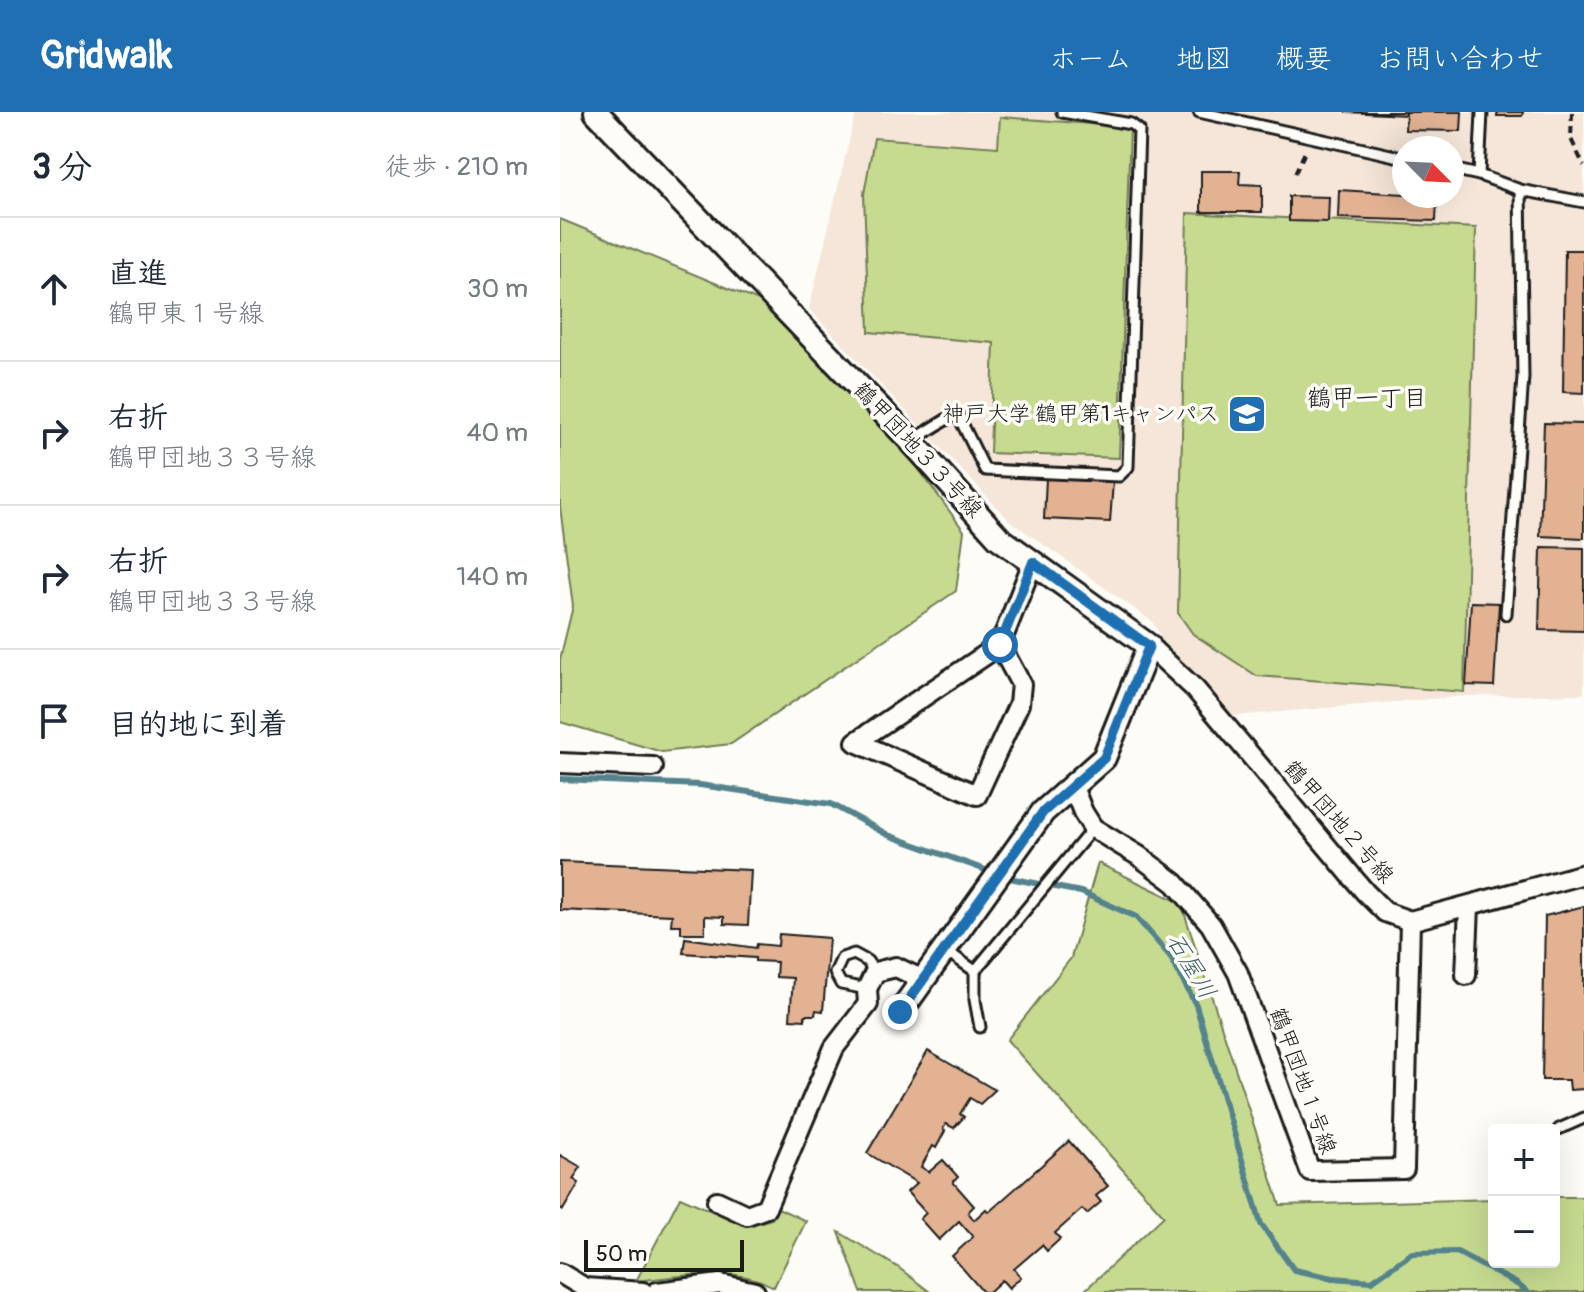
<!DOCTYPE html>
<html lang="ja">
<head>
<meta charset="utf-8">
<style>
	body { margin:0; font-family:Pangolin,"Klee One",sans-serif; background:#f2f2f3; color:#1f2937 }
	.controls { position:absolute; right:24px; bottom:24px; display:grid; overflow:hidden; border-radius:8px; box-shadow:0 8px 32px #0002 }
	.controls button { width:72px; height:72px; display:grid; place-items:center; padding:0; border:0; border-bottom:2px solid #e0e1e3; background:#fff; color:#1f2937; font:40px sans-serif }
	.compass { position:absolute; left:832px; top:24px; width:72px; height:72px; border-radius:50%; background:#fff; box-shadow:0 8px 32px #0002; rotate:114deg }
	.scale { position:absolute; left:24px; bottom:20px; width:160px; box-sizing:border-box; padding-left:8px; border:4px solid #1c1c1c; border-top:0; font-size:22px; line-height:28px; white-space:nowrap; color:#1c1c1c; -webkit-text-stroke:6px #fdfcf7; paint-order:stroke }
	.stop { position:absolute; width:24px; height:24px; margin:-18px; border:6px solid #1f6fb2; border-radius:50%; background:#fff }
	.stop.end { background:#1f6fb2; border-color:#fff; box-shadow:0 2px 8px #0008 }
	.list { margin:0; padding:0; list-style:none }
	h2 { display:flex; justify-content:space-between; align-items:center; height:104px; margin:0; padding:0 32px; font-size:34px }
	h2 small { font-size:26px; font-weight:400; color:#747a83 }
	.list li { display:grid; grid-template-columns:52px 1fr auto; gap:24px; align-items:center; box-sizing:border-box; height:144px; padding:0 32px; border-top:2px solid #e0e1e3 }
	.list b { display:block; font-size:30px; white-space:nowrap }
	.list p { margin:0; font-size:26px; white-space:nowrap; color:#747a83 }
	.list em { font-size:26px; font-style:normal; color:#747a83 }
	.icon { flex:none; width:44px; height:44px; fill:none; stroke:currentColor; stroke-width:2; stroke-linecap:round; stroke-linejoin:round }
	.map { position:relative; flex:none; width:1024px; height:1180px; overflow:hidden }
	header { display:flex; align-items:center; gap:48px; box-sizing:border-box; height:112px; padding:0 40px; background:#1f6fb2; color:#fff }
	header strong { font-size:38px }
	nav { display:flex; gap:44px; margin-inline-start:auto; font-size:28px }
	main { display:flex }
	aside { flex:1; background:#fff }
	.map>svg:first-child { display:block }
	.built { fill:#f5e6d9; fill-rule:evenodd }
	.green { fill:#c6db90; stroke:#717c56; stroke-width:2 }
	.lines { fill:none; stroke-linecap:round; stroke-linejoin:round }
	.stream { stroke:#55838d; stroke-width:6 }
	.building { fill:#e2b293; stroke:#1c1c1c; stroke-width:2 }
	.service-casing { stroke:#1c1c1c; stroke-width:15 }
	.minor-casing { stroke:#1c1c1c; stroke-width:24 }
	.tertiary-casing { stroke:#1c1c1c; stroke-width:28 }
	.path { stroke:#1c1c1c; stroke-width:4; stroke-dasharray:8 6; stroke-linecap:butt }
	.service { stroke:#fdfcf7; stroke-width:9 }
	.minor { stroke:#fdfcf7; stroke-width:18 }
	.tertiary { stroke:#fdfcf7; stroke-width:22 }
	.route { stroke:#1f6fb2; stroke-width:10 }
	.labels { text-anchor:middle; dominant-baseline:central; stroke-width:7; stroke-linejoin:round; paint-order:stroke }
	.poi-label { font-size:22px; fill:#1c1c1c; stroke:#fdfcf7; text-anchor:end }
	.street-label { font-size:22px; fill:#1c1c1c; stroke:#fdfcf7 }
	.neighbourhood-label { font-size:24px; fill:#1c1c1c; stroke:#fdfcf7 }
	.water-label { font-size:24px; font-style:italic; fill:#426168; stroke:#fdfcf7 }
</style>
</head>
<body>
<header>
<strong>Gridwalk</strong>
<nav><a>ホーム</a><a>地図</a><a>概要</a><a>お問い合わせ</a></nav>
</header>
<main>
<aside>
<h2>3 分<small>徒歩 · 210 m</small></h2>
<ul class="list">
<li><svg class="icon" aria-label="ahead" viewBox="0 0 24 24"><path d="M12 20V5M6 11l6-6 6 6"/></svg><div><b>直進</b><p>鶴甲東１号線</p></div><em>30 m</em></li>
<li><svg class="icon" aria-label="right" viewBox="0 0 24 24"><path d="M7 20v-9h11M14 6l5 5-5 5"/></svg><div><b>右折</b><p>鶴甲団地３３号線</p></div><em>40 m</em></li>
<li><svg class="icon" aria-label="right" viewBox="0 0 24 24"><path d="M7 20v-9h11M14 6l5 5-5 5"/></svg><div><b>右折</b><p>鶴甲団地３３号線</p></div><em>140 m</em></li>
<li><svg class="icon" aria-label="arrive" viewBox="0 0 24 24"><path d="M6 21V4h12l-3 4 3 4H6"/></svg><div><b>目的地に到着</b></div></li>
</ul>
</aside>
<div class="map">
<svg width="1024" height="1180" viewBox="0 0 1024 1180">
	<rect width="100%" height="100%" fill="#fdfcf7"/>
	<filter id="ink" filterUnits="userSpaceOnUse"><feTurbulence type="fractalNoise" baseFrequency=".0125" numOctaves="2"/><feDisplacementMap in="SourceGraphic" scale="16" xChannelSelector="R" yChannelSelector="G"/><feConvolveMatrix kernelMatrix="1 2 1 2 8 2 1 2 1" color-interpolation-filters="sRGB"/></filter>
	<g filter="url(#ink)">
		<!-- built -->
		<path class="built" d="M 296,0 L 1024,0 L 1024,582 L 906,584 L 673,604 L 639,565 L 603,530 L 593,510 L 449,408 L 249,197 ZM 844,36 L 892,36 L 892,84 L 844,84 Z"/>
		<!-- green -->
		<g class="green">
			<path d="M 440,5 L 570,15 L 559,346 L 430,341 L 434,231 L 309,220 L 304,82 L 314,26 L 438,35 Z"/>
			<path d="M 627,101 L 916,116 L 904,580 L 697,564 L 633,522 L 618,501 Z"/>
			<path d="M 0,107 L 199,189 L 328,315 L 404,419 L 396,479 L 171,632 L 102,640 L 0,610 L 0,547 L 13,494 L 0,395 Z"/>
			<path d="M 538,751 L 621,791 L 720,1093 L 934,1087 L 934,1150 L 994,1150 L 994,1085 L 1024,1085 L 1024,1180 L 523,1180 L 604,1104 L 447,928 L 511,846 Z"/>
			<path d="M 120,1085 L 186,1114 L 212,1107 L 218,1096 L 246,1109 L 214,1175 C 173,1152 121,1165 76,1169 Z"/>
			<path d="M 279,1120 L 339,1156 L 370,1180 L 301,1180 Z"/>
		</g>
		<g class="lines">
			<!-- stream -->
			<g class="stream">
				<path d="M 0,667 L 140,673 L 271,692 L 328,723 L 434,761"/>
				<path d="M 444,765 L 521,780 L 576,805 L 610,844 L 636,893 L 701,1112 L 734,1158 L 773,1166 L 812,1169 L 852,1141 L 897,1140 L 957,1172 L 967,1180"/>
			</g>
		</g>
		<!-- building -->
		<g class="building">
			<path d="M 785,0 L 846,0 L 846,3 Z"/>
			<path d="M 846,0 L 902,0 L 901,19 L 845,18 Z"/>
			<path d="M 938,0 L 963,0 L 962,4 L 937,4 Z"/>
			<path d="M 641,59 L 680,59 L 679,72 L 702,73 L 702,100 L 641,100 Z"/>
			<path d="M 779,78 L 877,84 L 876,109 L 778,106 Z"/>
			<path d="M 729,84 L 769,85 L 768,110 L 729,109 Z"/>
			<path d="M 1005,138 L 1024,138 L 1024,281 L 1003,280 Z"/>
			<path d="M 984,311 L 1024,312 L 1024,426 L 980,424 Z"/>
			<path d="M 486,366 L 553,370 L 550,410 L 484,407 Z"/>
			<path d="M 981,435 L 1024,436 L 1024,519 L 979,518 Z"/>
			<path d="M 911,490 L 939,491 L 934,574 L 906,573 Z"/>
			<path d="M 0,750 L 191,758 L 188,813 L 164,812 L 164,805 L 145,804 L 145,821 L 121,821 L 121,813 L 111,813 L 112,803 L 0,798 Z"/>
			<path d="M 1024,794 L 1024,977 L 1010,978 L 1009,968 L 982,968 L 985,804 Z"/>
			<path d="M 219,822 L 269,826 L 263,899 L 256,898 L 255,903 L 245,903 L 245,908 L 230,907 L 233,866 L 216,865 L 217,850 L 195,849 L 195,846 L 123,841 L 125,826 L 196,836 L 197,832 L 218,834 Z"/>
			<path d="M 368,939 L 435,978 L 420,992 L 410,986 L 400,1002 L 404,1005 L 394,1016 L 386,1012 L 383,1017 L 385,1019 L 376,1036 L 373,1034 L 361,1055 L 369,1060 L 383,1048 L 398,1065 L 393,1070 L 414,1094 L 408,1100 L 414,1108 L 426,1097 L 429,1100 L 509,1029 L 548,1074 L 536,1084 L 541,1090 L 527,1102 L 522,1097 L 495,1121 L 500,1127 L 487,1139 L 482,1133 L 454,1157 L 461,1165 L 449,1176 L 442,1168 L 429,1180 L 423,1180 L 392,1144 L 413,1125 L 399,1109 L 379,1128 L 360,1107 L 366,1101 L 347,1080 L 357,1071 L 307,1041 Z"/>
			<path d="M 0,1043 L 21,1055 L 13,1067 L 19,1071 L 3,1098 L 0,1096 Z"/>
		</g>
		<g class="lines">
			<defs>
				<g id="service">
					<path d="M 639,0 L 844,46"/>
					<path d="M 892,57 L 919,63 L 960,78 L 1024,90"/>
					<path d="M 919,63 L 922,0"/>
					<path d="M 353,328 L 397,301 L 425,358 L 559,364 L 568,355 L 579,18 L 571,12 L 502,0"/>
					<path d="M 946,502 L 963,265 L 960,78"/>
					<path d="M 385,838 L 415,859"/>
					<path d="M 307,877 L 281,872 L 275,861 L 282,846 L 294,842 L 307,849 L 315,860"/>
					<path d="M 420,915 L 415,888 L 415,859 L 533,716"/>
					<path d="M 999,1017 L 1024,1006"/>
				</g>
				<g id="minor">
					<path d="M 440,533 L 461,572 L 459,592 L 417,683 L 296,630 L 440,533 L 473,450"/>
					<path d="M 589,534 L 635,577 L 805,780 L 825,800 L 850,809 L 1024,762"/>
					<path d="M 0,651 L 93,655"/>
					<path d="M 513,675 L 523,700 L 533,716 L 579,744 L 615,771 L 651,813 L 678,861 L 750,1059 L 844,1057 L 850,809"/>
					<path d="M 906,863 L 909,794"/>
					<path d="M 157,1089 L 187,1103 L 206,1096 L 274,936 L 308,892 L 307,877 L 315,860 L 336,855 L 363,868"/>
					<path d="M 0,1161 L 25,1176 L 83,1180"/>
					<path d="M 97,1180 L 160,1172 L 195,1180"/>
				</g>
				<path id="tertiary" d="M 36,0 L 351,329 L 439,426 L 589,534 L 544,646 L 483,700 L 340,900"/>
			</defs>
			<!-- service casing -->
			<use href="#service" class="service-casing"/>
			<!-- minor casing -->
			<use href="#minor" class="minor-casing"/>
			<!-- tertiary casing -->
			<use href="#tertiary" class="tertiary-casing"/>
			<!-- path -->
			<g class="path">
				<path d="M 1012,0 L 1011,27 L 1024,54"/>
				<path d="M 735,61 L 746,38"/>
			</g>
			<!-- service -->
			<use href="#service" class="service"/>
			<!-- minor -->
			<use href="#minor" class="minor"/>
			<!-- tertiary -->
			<use href="#tertiary" class="tertiary"/>
		</g>
	</g>
	<g class="lines" filter="url(#ink)">
		<!-- route -->
		<path class="route" d="M 340,900 L 483,700 L 544,646 L 589,534 L 473,450 L 440,533"/>
	</g>
	<!-- icons -->
	<defs>
		<symbol id="university-square" viewBox="-11 -11 22 22"><rect x="-9" y="-9" width="18" height="18" rx="4" fill="#1f6fb2" stroke="#fdfcf7"/><path d="M0-5L7-2L0 1L-7-2ZM-4 1L0 2.5L4 1V4Q0 6-4 4Z" fill="#fff"/></symbol>
	</defs>
	<g fill-rule="evenodd">
		<use href="#university-square" x="665" y="280" width="44" height="44"/>
	</g>
	<g class="labels">
		<!-- poi labels -->
		<g class="poi-label">
			<text x="659" y="302">神戸大学 鶴甲第1キャンパス</text>
		</g>
		<!-- street labels -->
		<g class="street-label">
			<text transform="translate(358 338) rotate(47)">鶴甲団地３３号線</text>
			<text transform="translate(779 710) rotate(49)">鶴甲団地２号線</text>
			<text transform="translate(743 969) rotate(70)">鶴甲団地１号線</text>
		</g>
		<!-- neighbourhood labels -->
		<g class="neighbourhood-label">
			<text x="807" y="286">鶴甲一丁目</text>
		</g>
		<!-- water labels -->
		<g class="water-label">
			<text transform="translate(631 854) rotate(59)">石屋川</text>
		</g>
	</g>
</svg>
<div class="controls">
<button>+</button>
<button>−</button>
</div>
<svg class="compass" viewBox="-18 -18 36 36"><path d="M0-13l5 13h-10z" fill="#e53935"/><path d="M0 13l5-13h-10z" fill="#747a83"/></svg>
<div class="scale">50 m</div>
<div class="stop" style="left:440px;top:533px"></div>
<div class="stop end" style="left:340px;top:900px"></div>
</div>
</main>
</body>
</html>
